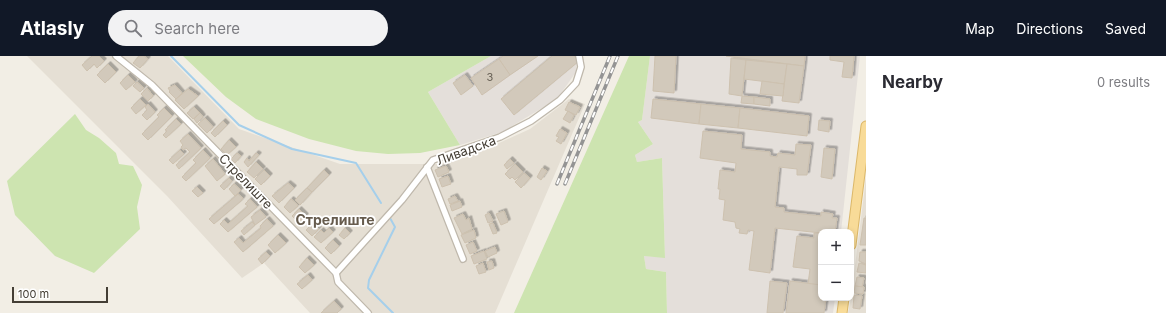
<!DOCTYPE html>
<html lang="en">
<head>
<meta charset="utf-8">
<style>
	body { margin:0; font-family:Inter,sans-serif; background:#f2f2f3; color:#2b2b33 }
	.controls { position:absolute; right:12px; bottom:12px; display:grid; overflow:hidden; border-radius:8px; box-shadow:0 2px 6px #0003 }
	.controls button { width:36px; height:36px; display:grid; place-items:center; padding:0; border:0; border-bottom:1px solid #e1e1e2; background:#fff; color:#2b2b33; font:20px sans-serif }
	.scale { position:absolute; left:12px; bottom:10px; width:96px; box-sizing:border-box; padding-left:4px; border:2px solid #443e35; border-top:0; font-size:11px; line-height:14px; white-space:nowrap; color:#443e35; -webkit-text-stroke:3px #fff; paint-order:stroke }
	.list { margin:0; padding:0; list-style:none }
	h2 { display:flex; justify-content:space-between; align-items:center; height:52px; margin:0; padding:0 16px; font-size:17px }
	h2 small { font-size:13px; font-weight:400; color:#7c7c81 }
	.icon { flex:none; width:22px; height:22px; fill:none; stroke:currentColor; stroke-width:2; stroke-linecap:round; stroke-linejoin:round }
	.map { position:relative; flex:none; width:866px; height:257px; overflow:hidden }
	header { display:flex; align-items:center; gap:24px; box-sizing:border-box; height:56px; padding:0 20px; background:#111827; color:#fff }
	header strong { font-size:19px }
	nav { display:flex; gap:22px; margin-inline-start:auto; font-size:14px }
	.search { width:280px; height:36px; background:#f2f2f3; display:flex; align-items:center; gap:10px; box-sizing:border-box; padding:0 14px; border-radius:22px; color:#7c7c81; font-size:15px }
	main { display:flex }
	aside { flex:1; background:#fff }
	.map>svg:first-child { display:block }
	.residential { fill:#e5dfd4 }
	.industrial { fill:#e4dfda }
	.green { fill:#cde4b0 }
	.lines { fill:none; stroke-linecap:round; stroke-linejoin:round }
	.stream { stroke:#a5cfeb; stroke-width:2 }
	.building { fill:#d2c9bb; stroke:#cdc1af; filter:url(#shadow) }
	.street-casing { stroke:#bfb8ac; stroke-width:8 }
	.primary-casing { stroke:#dcb869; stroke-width:11 }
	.street { stroke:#fff; stroke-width:5.5 }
	.primary { stroke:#f8db98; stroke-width:9 }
	.rail-casing { stroke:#949494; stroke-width:3.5 }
	.rail { stroke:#fff; stroke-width:2; stroke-dasharray:6; stroke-linecap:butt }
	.labels { text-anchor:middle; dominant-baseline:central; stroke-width:3.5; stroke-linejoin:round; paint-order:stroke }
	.number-label { font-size:11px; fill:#686156 }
	.street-label { font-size:13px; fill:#443e35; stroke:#fff }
	.neighbourhood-label { font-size:14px; font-weight:bold; fill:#665b4d; stroke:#fff }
</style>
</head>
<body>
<header>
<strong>Atlasly</strong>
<div class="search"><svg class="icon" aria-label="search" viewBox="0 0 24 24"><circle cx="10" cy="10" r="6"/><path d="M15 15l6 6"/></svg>Search here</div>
<nav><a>Map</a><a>Directions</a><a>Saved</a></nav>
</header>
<main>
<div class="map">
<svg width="866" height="257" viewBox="0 0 866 257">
	<defs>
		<filter id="shadow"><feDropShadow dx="2.5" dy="-2.5" stdDeviation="0" flood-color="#0004"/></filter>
	</defs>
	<rect width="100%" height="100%" fill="#f2eee5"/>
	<!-- residential -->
	<g class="residential">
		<path d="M 27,0 L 168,0 L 239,73 L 340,108 L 437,108 L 475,98 L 530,73 L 569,43 L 585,48 L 495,257 L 310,257 L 264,207 L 242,222 L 168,141 Z"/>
		<path d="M 866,122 L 866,257 L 848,257 L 851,242 Z"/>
	</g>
	<!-- industrial -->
	<g class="industrial">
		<path d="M 491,0 L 577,0 L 576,16 L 557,43 L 502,76 L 460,89 L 428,36 Z"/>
		<path d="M 650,0 L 860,0 L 841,176 L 821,176 L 821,242 L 835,242 L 833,257 L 667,257 L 666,216 L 646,213 L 644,200 L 665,201 L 662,102 L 637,106 L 635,99 L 653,88 L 638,66 L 642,64 Z"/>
	</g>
	<!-- green -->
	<g class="green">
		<path d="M 183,0 L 491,0 L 428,36 L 460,89 L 420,97 L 388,98 L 356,95 L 309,83 L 256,63 L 226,41 Z"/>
		<path d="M 629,0 L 650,0 L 642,64 L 638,66 L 653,88 L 635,99 L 637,106 L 662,102 L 665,202 L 644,200 L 646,213 L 666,216 L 667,257 L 514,257 Z"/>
		<path d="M 75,58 L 86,74 L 99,82 L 116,97 L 119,108 L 133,110 L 142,129 L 137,151 L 140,173 L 94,217 L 55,200 L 15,159 L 7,125 Z"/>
	</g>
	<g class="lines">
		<!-- stream -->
		<g class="stream">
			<path d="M 171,0 L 239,69 L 292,93 L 356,107 L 381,147"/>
			<path d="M 390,162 L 395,171 L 369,224 L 368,232 L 393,257"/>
		</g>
	</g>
	<!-- building -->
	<g class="building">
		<path d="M 92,0 L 99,0 L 104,5 L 97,12 L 94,8 L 87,15 L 82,9 Z"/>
		<path d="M 139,0 L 144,0 L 148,3 L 140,12 L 133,7 Z"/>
		<path d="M 503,0 L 538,0 L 510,19 L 499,3 Z"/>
		<path d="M 552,0 L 574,0 L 579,5 L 514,59 L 501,43 Z"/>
		<path d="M 655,0 L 676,0 L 674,37 L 653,35 Z"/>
		<path d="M 726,0 L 805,0 L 804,10 Z"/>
		<path d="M 830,0 L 854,0 L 852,22 L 842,21 L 844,6 L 830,4 Z"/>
		<path d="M 731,2 L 746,4 L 742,40 L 729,38 Z"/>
		<path d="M 499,3 L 510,19 L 482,39 L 471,22 Z"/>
		<path d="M 746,4 L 787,8 L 784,28 L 744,23 Z"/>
		<path d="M 108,8 L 116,16 L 105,27 L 97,19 Z"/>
		<path d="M 787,8 L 804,10 L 799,47 L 782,45 Z"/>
		<path d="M 128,19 L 135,26 L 126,34 L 120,27 Z"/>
		<path d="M 465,19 L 473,30 L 461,39 L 453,27 Z"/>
		<path d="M 762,25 L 784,28 L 783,40 L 760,38 Z"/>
		<path d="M 137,26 L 144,32 L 140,36 L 133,30 Z"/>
		<path d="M 175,29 L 182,37 L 176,43 L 169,36 L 170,35 L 168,32 Z"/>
		<path d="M 147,32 L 153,40 L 148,45 L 141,38 Z"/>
		<path d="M 188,33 L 198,40 L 184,53 L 175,44 Z"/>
		<path d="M 742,40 L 754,41 L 754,48 L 741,47 Z"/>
		<path d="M 754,41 L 770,43 L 770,50 L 754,48 Z"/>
		<path d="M 140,43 L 146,49 L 136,58 L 131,52 Z"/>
		<path d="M 653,43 L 701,48 L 699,68 L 651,62 Z"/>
		<path d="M 569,46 L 580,51 L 576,59 L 565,54 Z"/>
		<path d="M 148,48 L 155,56 L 147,64 L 142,59 L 147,54 L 145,51 Z"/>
		<path d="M 701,48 L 740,52 L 738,72 L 699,68 Z"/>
		<path d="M 194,51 L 200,57 L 193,63 L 187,57 Z"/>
		<path d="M 164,52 L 172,60 L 148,84 L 142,78 L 159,61 L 157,59 Z"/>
		<path d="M 740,52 L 809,60 L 807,80 L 738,72 Z"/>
		<path d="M 568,55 L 574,59 L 570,67 L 563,63 Z"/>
		<path d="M 200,57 L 203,61 L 197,67 L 194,63 Z"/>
		<path d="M 205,62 L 213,71 L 207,77 L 198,68 Z"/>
		<path d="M 176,63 L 181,68 L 166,82 L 163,79 L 167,75 L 165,74 Z"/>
		<path d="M 819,64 L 830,65 L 829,76 L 818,74 Z"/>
		<path d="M 223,65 L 227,69 L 215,81 L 211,77 Z"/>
		<path d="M 560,73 L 567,77 L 561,88 L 556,85 L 559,81 L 556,80 Z"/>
		<path d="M 703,75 L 742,79 L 741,93 L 770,96 L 770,100 L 777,101 L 778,97 L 795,99 L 796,88 L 811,89 L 807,119 L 797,119 L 797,113 L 779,111 L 775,151 L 784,152 L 784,156 L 821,160 L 821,156 L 833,158 L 832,162 L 837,162 L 835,176 L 821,176 L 821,177 L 775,172 L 770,217 L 749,214 L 754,175 L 748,174 L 747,178 L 739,177 L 740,173 L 736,172 L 735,166 L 723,164 L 725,144 L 719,143 L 720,133 L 718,133 L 720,114 L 735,116 L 736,107 L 700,102 Z"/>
		<path d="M 188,78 L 201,92 L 179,113 L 176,109 L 190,96 L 186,92 L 183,94 L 181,91 L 183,89 L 180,85 Z"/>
		<path d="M 229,84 L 236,91 L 227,99 L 221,93 Z"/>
		<path d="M 824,92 L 835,93 L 832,123 L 821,121 Z"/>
		<path d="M 180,94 L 184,98 L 173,108 L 169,104 Z"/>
		<path d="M 203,94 L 210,102 L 186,125 L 182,121 L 196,107 L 193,104 Z"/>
		<path d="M 237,97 L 241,100 L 235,107 L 231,103 Z"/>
		<path d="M 256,97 L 259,99 L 248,111 L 244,106 L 247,102 L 249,105 Z"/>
		<path d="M 213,103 L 225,118 L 217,125 L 205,110 Z"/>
		<path d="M 510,103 L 514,107 L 507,113 L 504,109 Z"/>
		<path d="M 256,106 L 263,113 L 254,122 L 247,116 Z"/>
		<path d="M 515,108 L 523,116 L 515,124 L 512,121 L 510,123 L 505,118 Z"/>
		<path d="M 446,110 L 449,116 L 438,121 L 435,114 Z"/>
		<path d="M 542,112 L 547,115 L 541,124 L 537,121 Z"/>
		<path d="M 264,114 L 270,120 L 261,129 L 255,123 Z"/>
		<path d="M 324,114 L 329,119 L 312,136 L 307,132 Z"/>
		<path d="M 524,117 L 530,122 L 521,132 L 515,126 Z"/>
		<path d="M 448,120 L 451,128 L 442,131 L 439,123 Z"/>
		<path d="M 229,122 L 232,125 L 224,134 L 220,130 Z"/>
		<path d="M 288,127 L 294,132 L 279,147 L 272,140 Z"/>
		<path d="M 234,128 L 241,134 L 235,140 L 229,133 Z"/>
		<path d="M 197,131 L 203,137 L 198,141 L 192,135 Z"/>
		<path d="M 307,132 L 312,136 L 300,149 L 295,144 Z"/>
		<path d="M 238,138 L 243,142 L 241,145 L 214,168 L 209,163 Z"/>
		<path d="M 455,140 L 458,145 L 450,148 L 448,143 Z"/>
		<path d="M 250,143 L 257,151 L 228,176 L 220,168 L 224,164 L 228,168 L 248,150 L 245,148 Z"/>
		<path d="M 291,143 L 297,148 L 298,150 L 290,157 L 284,151 Z"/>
		<path d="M 460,145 L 462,151 L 452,155 L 450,149 Z"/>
		<path d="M 299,153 L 306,160 L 299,167 L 292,160 Z"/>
		<path d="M 260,154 L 266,161 L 255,169 L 251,161 Z"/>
		<path d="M 504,155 L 508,166 L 501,169 L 496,158 Z"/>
		<path d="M 489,157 L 493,165 L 488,167 L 485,159 Z"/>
		<path d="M 463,158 L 466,164 L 469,162 L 472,173 L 462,178 L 454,162 Z"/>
		<path d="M 864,162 L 866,162 L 866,189 L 860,189 Z"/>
		<path d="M 267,163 L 273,170 L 243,196 L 234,186 L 239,182 L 243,187 L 261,172 L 260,170 Z"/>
		<path d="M 252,166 L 255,169 L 244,179 L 241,175 Z"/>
		<path d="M 313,167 L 319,173 L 312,180 L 306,174 Z"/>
		<path d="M 493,167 L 497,177 L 493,178 L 489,168 Z"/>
		<path d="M 329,172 L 333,176 L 321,187 L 314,181 L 321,174 L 324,177 Z"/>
		<path d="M 345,172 L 350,177 L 344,183 L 339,179 Z"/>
		<path d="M 474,174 L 476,182 L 465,187 L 461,179 Z"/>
		<path d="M 814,177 L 821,177 L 821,229 L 808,228 L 810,213 L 793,211 L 797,180 L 814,182 Z"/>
		<path d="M 278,179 L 286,187 L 275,197 L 268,189 Z"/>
		<path d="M 333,184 L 339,190 L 331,198 L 325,192 Z"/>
		<path d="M 473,186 L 477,195 L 470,198 L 466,189 Z"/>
		<path d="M 495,191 L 497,197 L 488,201 L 485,195 Z"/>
		<path d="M 484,195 L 487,203 L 474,208 L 471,200 Z"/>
		<path d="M 266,196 L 270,200 L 262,208 L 258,203 Z"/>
		<path d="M 860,196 L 866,196 L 866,208 L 859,205 Z"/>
		<path d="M 307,202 L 314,209 L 305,217 L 299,211 Z"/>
		<path d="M 492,205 L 494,212 L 489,214 L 487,206 Z"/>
		<path d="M 483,207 L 486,216 L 479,218 L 476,210 Z"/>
		<path d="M 859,207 L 866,209 L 866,217 L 857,216 Z"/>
		<path d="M 308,219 L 312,224 L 302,233 L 297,228 Z"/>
		<path d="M 857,221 L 864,222 L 862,231 L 855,230 Z"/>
		<path d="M 770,225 L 787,227 L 783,257 L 767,257 Z"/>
		<path d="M 790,225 L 821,229 L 821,242 L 826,242 L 824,257 L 786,257 Z"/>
		<path d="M 855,230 L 864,231 L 863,238 L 854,237 Z"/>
		<path d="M 854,239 L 862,240 L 860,253 L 853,252 Z"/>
		<path d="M 334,245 L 341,253 L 337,257 L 321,257 Z"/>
	</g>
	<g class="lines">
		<defs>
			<g id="street">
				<path d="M 116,0 L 152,29 L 336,217 L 338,226 L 368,257"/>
				<path d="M 427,111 L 463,203"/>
				<path d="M 336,217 L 402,144 L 433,104 L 500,81 L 531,65 L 560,44 L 576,27 L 581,11 L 579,0"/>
			</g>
			<g id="primary">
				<path d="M 851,189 L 866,70"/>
				<path d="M 842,257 L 844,242"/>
			</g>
		</defs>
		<!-- street casing -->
		<use href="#street" class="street-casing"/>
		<!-- primary casing -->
		<use href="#primary" class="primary-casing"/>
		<!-- street -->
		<use href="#street" class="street"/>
		<!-- primary -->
		<use href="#primary" class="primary"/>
		<defs>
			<g id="rail">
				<path d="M 557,128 L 610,0"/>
				<path d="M 565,128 L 618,0"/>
			</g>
		</defs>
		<!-- rail casing -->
		<use href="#rail" class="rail-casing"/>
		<!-- rail -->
		<use href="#rail" class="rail"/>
	</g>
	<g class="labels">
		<!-- number labels -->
		<g class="number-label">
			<text x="490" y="21">3</text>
		</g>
		<!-- street labels -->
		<g class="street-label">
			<text transform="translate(466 94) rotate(-20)">Ливадска</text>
			<text transform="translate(246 125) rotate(46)">Стрелиште</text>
		</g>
		<!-- neighbourhood labels -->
		<g class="neighbourhood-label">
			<text x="335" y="163">Стрелиште</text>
		</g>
	</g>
</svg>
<div class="controls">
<button>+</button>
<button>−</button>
</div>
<div class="scale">100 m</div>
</div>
<aside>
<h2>Nearby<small>0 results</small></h2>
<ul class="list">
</ul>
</aside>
</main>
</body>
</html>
